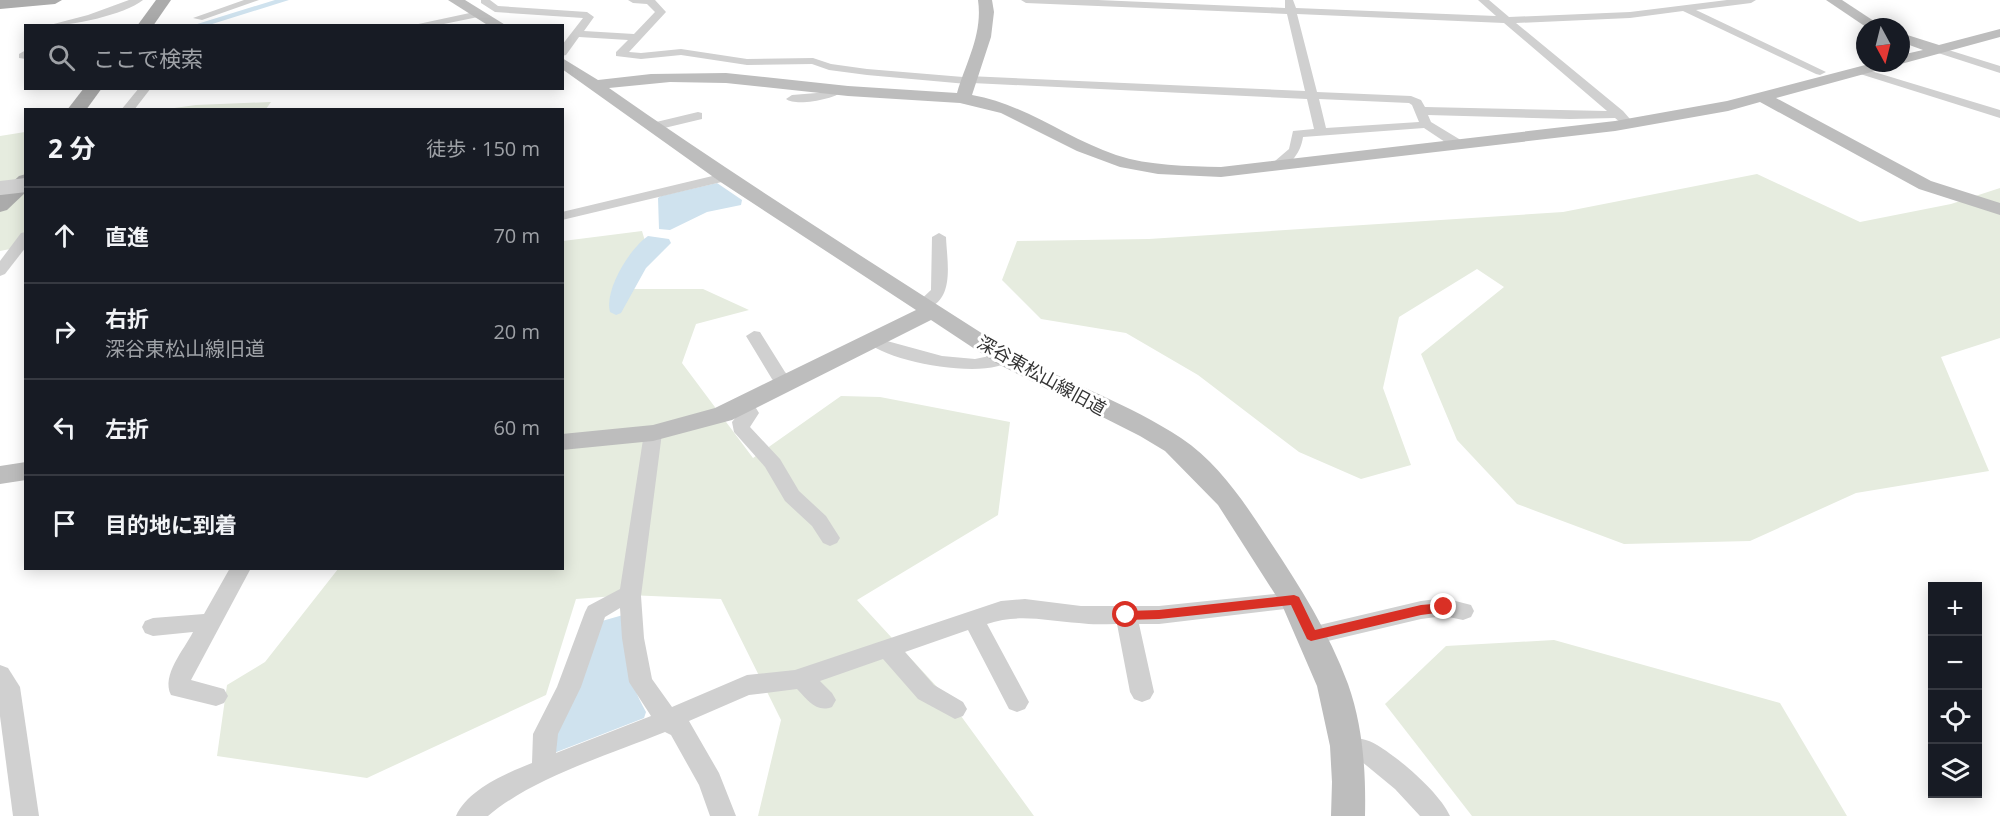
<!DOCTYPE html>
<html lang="ja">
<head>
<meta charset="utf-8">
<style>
	body { margin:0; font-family:"Open Sans","Noto Sans JP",sans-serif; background:#242831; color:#f1f3f6 }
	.controls { position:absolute; right:18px; bottom:18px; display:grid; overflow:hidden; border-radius:0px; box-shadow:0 3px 15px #0003 }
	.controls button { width:54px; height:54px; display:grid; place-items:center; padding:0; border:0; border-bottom:2px solid #363941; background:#171b24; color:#f1f3f6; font:30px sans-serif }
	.compass { position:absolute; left:1856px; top:18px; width:54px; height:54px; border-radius:50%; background:#171b24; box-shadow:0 3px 15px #0003; rotate:173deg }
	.stop { position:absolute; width:18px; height:18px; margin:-14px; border:4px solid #d93025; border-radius:50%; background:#fff }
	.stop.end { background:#d93025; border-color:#fff; box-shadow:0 2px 6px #0008 }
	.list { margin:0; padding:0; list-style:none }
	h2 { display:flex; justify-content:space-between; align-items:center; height:78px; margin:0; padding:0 24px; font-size:26px }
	h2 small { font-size:20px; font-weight:400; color:#9ea1a6 }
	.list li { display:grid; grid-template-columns:39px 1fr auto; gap:18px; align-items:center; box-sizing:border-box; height:96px; padding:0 24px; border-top:2px solid #363941 }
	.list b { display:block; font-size:22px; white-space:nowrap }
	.list p { margin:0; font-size:20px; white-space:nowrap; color:#9ea1a6 }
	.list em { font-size:20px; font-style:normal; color:#9ea1a6 }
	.icon { flex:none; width:33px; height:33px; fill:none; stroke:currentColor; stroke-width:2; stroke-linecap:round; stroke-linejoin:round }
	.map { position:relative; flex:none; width:2000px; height:816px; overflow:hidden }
	.search { position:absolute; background:#171b24; box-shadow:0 3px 15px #0003; left:24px; top:24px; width:540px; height:66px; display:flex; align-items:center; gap:15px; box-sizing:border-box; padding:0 21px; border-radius:0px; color:#9ea1a6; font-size:22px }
	.panel { position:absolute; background:#171b24; box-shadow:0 3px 15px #0003; left:24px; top:108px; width:540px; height:462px; border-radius:0px }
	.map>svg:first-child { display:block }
	.green { fill:#e6ecdf }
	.water { fill:#cfe2ee }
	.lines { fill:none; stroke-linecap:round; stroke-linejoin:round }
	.street { fill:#d0d0d0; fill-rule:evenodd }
	.secondary { fill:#bdbdbd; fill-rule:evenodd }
	.primary { fill:#ababab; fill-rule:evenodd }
	.street-bridge { stroke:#d0d0d0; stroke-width:14 }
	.route { fill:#d93025 }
	.labels { text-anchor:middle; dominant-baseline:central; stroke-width:6; stroke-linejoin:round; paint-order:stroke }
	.street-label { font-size:18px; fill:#333; stroke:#fff }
</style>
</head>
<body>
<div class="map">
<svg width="2000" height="816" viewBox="0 0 2000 816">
	<rect width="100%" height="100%" fill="#fff"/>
	<!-- green -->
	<g class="green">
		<path d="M 271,102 L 266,109 L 167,109 L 196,105 Z"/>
		<path d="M 25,132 L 25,246 L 0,251 L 0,136 Z"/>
		<path d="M 1757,174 L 1860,222 L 1951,204 L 2000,188 L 2000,338 L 1941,357 L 1989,471 L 1856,493 L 1750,541 L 1624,544 L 1517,504 L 1457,440 L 1421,354 L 1504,287 L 1477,269 L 1399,317 L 1383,388 L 1411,465 L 1361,479 L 1299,452 L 1198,375 L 1126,333 L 1041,319 L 1002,280 L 1017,241 L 1149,239 L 1563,212 Z"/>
		<path d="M 642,231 L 648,251 L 619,289 L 703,289 L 749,310 L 696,324 L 682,363 L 753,458 L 841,396 L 880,397 L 1010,422 L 998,515 L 857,600 L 950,701 L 1034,816 L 758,816 L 781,720 L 721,599 L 628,595 L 576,599 L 546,695 L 367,778 L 217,756 L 227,685 L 265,662 L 338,569 L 562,568 L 563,241 Z"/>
		<path d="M 1554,640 L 1780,703 L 1847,816 L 1472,816 L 1385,704 L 1446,646 Z"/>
	</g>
	<!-- water -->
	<g class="water">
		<path d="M 275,0 L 289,0 L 209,25 L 194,25 Z"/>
		<path d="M 717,183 L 742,200 L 741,205 L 707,212 L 670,230 L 659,229 L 658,198 L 661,196 Z"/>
		<path d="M 648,236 L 669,239 L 671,243 L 646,268 L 621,313 L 616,315 L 610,312 C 604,290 630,248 648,236 Z"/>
		<path d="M 623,615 C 624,656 626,675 646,712 L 644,718 L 554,753 L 556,724 L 602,621 Z"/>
	</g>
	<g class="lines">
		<!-- street -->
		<g class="street">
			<path d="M 129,0 L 143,0 C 124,15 71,26 46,26 L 88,15 Z"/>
			<path d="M 244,0 L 259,0 L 202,20 L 193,18 Z"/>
			<path d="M 481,0 L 490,0 L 498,6 L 587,12 L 594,17 L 584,31 L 634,34 L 655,12 L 647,4 L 633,3 L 628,0 L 655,0 L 666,12 L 629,52 L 641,53 L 681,49 L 747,59 L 813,58 L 831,64 L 867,69 L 963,77 L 968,76 L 1305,91 L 1287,14 L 1026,3 L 1021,0 L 1098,0 L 1285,8 L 1285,0 L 1293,0 L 1296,8 L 1496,16 L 1478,0 L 1489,0 L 1509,17 L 1630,12 L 1727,0 L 1756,0 L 1751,3 L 1696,10 L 1826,72 L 1820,75 L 1816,74 L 1683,11 L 1630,18 L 1516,23 L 1623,111 L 1630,119 L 1628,122 L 1620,122 L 1615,118 L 1570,119 L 1428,115 L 1431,122 L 1464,142 L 1465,145 L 1464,148 L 1454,148 L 1424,128 L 1303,137 C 1301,152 1291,166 1276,170 L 1269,166 L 1289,149 L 1293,131 L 1314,129 L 1307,99 L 972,83 L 967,84 L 867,75 L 829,70 L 812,64 L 747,65 L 681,55 L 641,59 L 616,56 L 616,52 L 628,40 L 579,37 L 566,55 L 562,56 L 562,45 L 583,18 L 495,12 L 481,3 ZM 1297,14 L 1504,23 L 1607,111 L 1425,107 L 1421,100 L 1411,96 L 1317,92 ZM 1319,99 L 1409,103 L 1412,105 L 1419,122 L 1326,128 Z"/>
			<path d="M 479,11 L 483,12 L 483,16 L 434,26 L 409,26 Z"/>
			<path d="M 1939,47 L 2000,66 L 2000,73 L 1935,52 L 1934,50 Z"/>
			<path d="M 26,50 L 26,59 L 19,58 L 19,54 Z"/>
			<path d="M 1861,68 L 2000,110 L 2000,118 L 1857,73 L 1857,69 Z"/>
			<path d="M 839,86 L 845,90 C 836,99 796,107 786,99 L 792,95 L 829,92 Z"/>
			<path d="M 139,88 L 151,88 L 134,110 L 121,110 Z"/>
			<path d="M 698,112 L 702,113 L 702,119 L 656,130 L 650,126 L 652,123 Z"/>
			<path d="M 725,173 L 732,177 L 730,180 L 562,220 L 562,212 Z"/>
			<path d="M 26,232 L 26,247 L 5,274 L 0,276 L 0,261 L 21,233 Z"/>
			<path d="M 939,233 L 946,237 C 947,263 956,302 923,310 L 915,305 L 931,290 L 932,237 Z"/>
			<path d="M 754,331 L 760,332 L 785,372 L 796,384 L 793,388 L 781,388 L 772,379 L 746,336 Z"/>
			<path d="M 874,335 L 887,341 L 942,356 L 975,359 L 1004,353 L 1010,354 L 1013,358 C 994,382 882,362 866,340 Z"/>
			<path d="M 745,398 L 751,400 L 759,413 L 750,427 L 780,459 L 799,491 L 826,516 L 840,538 L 837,543 L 830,546 L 823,543 L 812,526 L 785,501 L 765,467 L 734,432 L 732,422 L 740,412 L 736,404 L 739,400 Z"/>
			<path d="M 653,427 L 660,429 L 662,433 L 641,596 L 644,638 L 652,679 L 672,707 L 747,675 L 795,670 L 1001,601 L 1025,599 L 1081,606 L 1159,606 L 1294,592 L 1302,594 L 1305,600 L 1302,606 L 1294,608 L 1159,624 L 1139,624 L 1154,692 L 1150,699 L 1142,702 L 1134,699 L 1130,692 L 1117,624 C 1104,624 1092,625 1079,623 C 1047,621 1018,613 987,624 L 1029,702 L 1025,709 L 1017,712 L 1009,709 L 968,630 L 905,652 L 934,685 L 963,702 L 967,709 L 963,716 L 955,719 L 918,699 L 883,659 L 820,681 L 832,693 L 836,700 L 832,707 C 816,713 808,700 797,689 L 749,695 L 689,721 L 719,773 L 736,816 L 710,816 L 699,785 L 671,735 L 665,732 C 609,755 534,777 488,816 L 456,816 C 468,789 507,773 532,763 L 533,734 L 557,687 L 585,612 L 588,606 L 620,589 L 644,433 L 646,429 ZM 620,608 L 622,638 L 629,682 L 651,716 L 556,753 L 558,734 L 581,687 L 605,617 Z"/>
			<path d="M 230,568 L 251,568 L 191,680 L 224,689 L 228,696 L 224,703 L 216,706 L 171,695 C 161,675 184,650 193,632 L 153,636 L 145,633 L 142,627 L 145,621 L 153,618 L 204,614 Z"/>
			<path d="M 1444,598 L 1471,605 L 1474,611 L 1471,617 L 1463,620 L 1444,616 L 1421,619 L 1311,645 L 1303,642 L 1300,636 L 1303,630 L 1311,627 L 1421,601 Z"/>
			<path d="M 0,665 L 8,668 L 20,687 L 39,816 L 13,816 L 0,716 Z"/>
			<path d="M 1346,735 C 1356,738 1368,739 1377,745 C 1399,758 1440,793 1450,816 L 1420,816 L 1395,789 L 1361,761 L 1337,754 L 1334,746 L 1337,738 Z"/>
		</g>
		<!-- secondary -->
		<g class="secondary">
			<path d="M 448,0 L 465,0 L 507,26 L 489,26 Z"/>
			<path d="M 978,0 L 992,0 L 994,12 L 991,37 L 972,95 C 1025,104 1066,138 1116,155 C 1150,166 1186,166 1221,167 L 1615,121 L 1727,101 L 1873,63 L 1901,63 L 1901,55 L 1923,50 L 1901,42 L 1901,33 L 1939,45 L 2000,29 L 2000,37 L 1776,98 L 1931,181 L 2000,203 L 2000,215 L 1919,189 L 1760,102 L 1728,111 L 1615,131 L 1221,177 L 1158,174 L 1120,167 L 1077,151 L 1001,113 L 960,103 L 848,96 L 726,83 L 670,82 L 609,88 C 735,176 864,258 994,341 C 1053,379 1123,399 1181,438 C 1217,462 1242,499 1265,534 C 1297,582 1328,630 1348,684 C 1363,726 1366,772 1365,816 L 1331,816 L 1332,782 L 1330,746 L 1317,686 L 1282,605 L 1218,505 L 1165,451 L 1140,436 L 996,363 L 931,320 L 732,420 L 653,441 L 562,450 L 562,434 L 653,425 L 715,408 L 916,310 L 719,181 L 562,69 L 562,58 L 598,80 L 651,74 L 726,73 L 848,86 L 957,93 C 966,62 983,34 978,0 Z"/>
			<path d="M 1826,0 L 1842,0 L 1883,27 L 1866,27 Z"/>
			<path d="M 26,462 L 26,480 L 0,484 L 0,466 Z"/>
		</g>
		<!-- primary -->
		<g class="primary">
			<path d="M 0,0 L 62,0 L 55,4 L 0,9 Z"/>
			<path d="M 156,0 L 171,0 L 153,26 L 137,26 Z"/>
			<path d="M 84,88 L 102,88 L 86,110 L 67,110 Z"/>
			<path d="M 26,174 L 26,192 L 7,210 L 0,212 L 0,194 L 19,176 Z"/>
		</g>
		<!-- street-bridge -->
		<path class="street-bridge" d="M 0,188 L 26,185"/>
	</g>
	<!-- route -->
	<path class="route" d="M 1294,595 L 1299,597 L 1315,630 L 1421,605 L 1444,603 L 1450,607 L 1444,612 L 1421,615 L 1311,641 L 1307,639 L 1291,605 L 1159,619 L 1126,620 L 1120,615 L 1126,611 L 1159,610 Z"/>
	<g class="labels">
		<!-- street labels -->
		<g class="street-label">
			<text transform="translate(1042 375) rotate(29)">深谷東松山線旧道</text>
		</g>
	</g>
</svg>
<div class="controls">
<button>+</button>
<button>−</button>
<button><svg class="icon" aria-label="locate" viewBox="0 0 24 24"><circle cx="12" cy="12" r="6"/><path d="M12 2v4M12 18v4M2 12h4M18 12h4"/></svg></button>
<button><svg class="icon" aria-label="layers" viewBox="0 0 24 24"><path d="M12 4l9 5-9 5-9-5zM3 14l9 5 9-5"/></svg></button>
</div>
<svg class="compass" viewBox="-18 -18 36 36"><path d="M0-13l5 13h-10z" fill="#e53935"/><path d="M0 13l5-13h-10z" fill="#9ea1a6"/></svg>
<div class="stop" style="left:1126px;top:615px"></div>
<div class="stop end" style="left:1444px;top:607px"></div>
<div class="search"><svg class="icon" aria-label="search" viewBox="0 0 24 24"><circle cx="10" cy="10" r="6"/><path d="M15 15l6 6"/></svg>ここで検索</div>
<section class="panel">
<h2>2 分<small>徒歩 · 150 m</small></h2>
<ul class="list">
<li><svg class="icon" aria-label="ahead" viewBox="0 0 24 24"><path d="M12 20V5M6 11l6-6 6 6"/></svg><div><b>直進</b></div><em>70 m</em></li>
<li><svg class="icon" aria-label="right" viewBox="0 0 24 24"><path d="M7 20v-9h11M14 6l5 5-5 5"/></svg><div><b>右折</b><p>深谷東松山線旧道</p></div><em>20 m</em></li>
<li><svg class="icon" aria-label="left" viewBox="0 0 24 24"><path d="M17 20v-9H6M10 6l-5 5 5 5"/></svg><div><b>左折</b></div><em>60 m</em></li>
<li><svg class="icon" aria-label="arrive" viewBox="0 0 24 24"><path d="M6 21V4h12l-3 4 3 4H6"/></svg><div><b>目的地に到着</b></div></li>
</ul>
</section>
</div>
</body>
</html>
